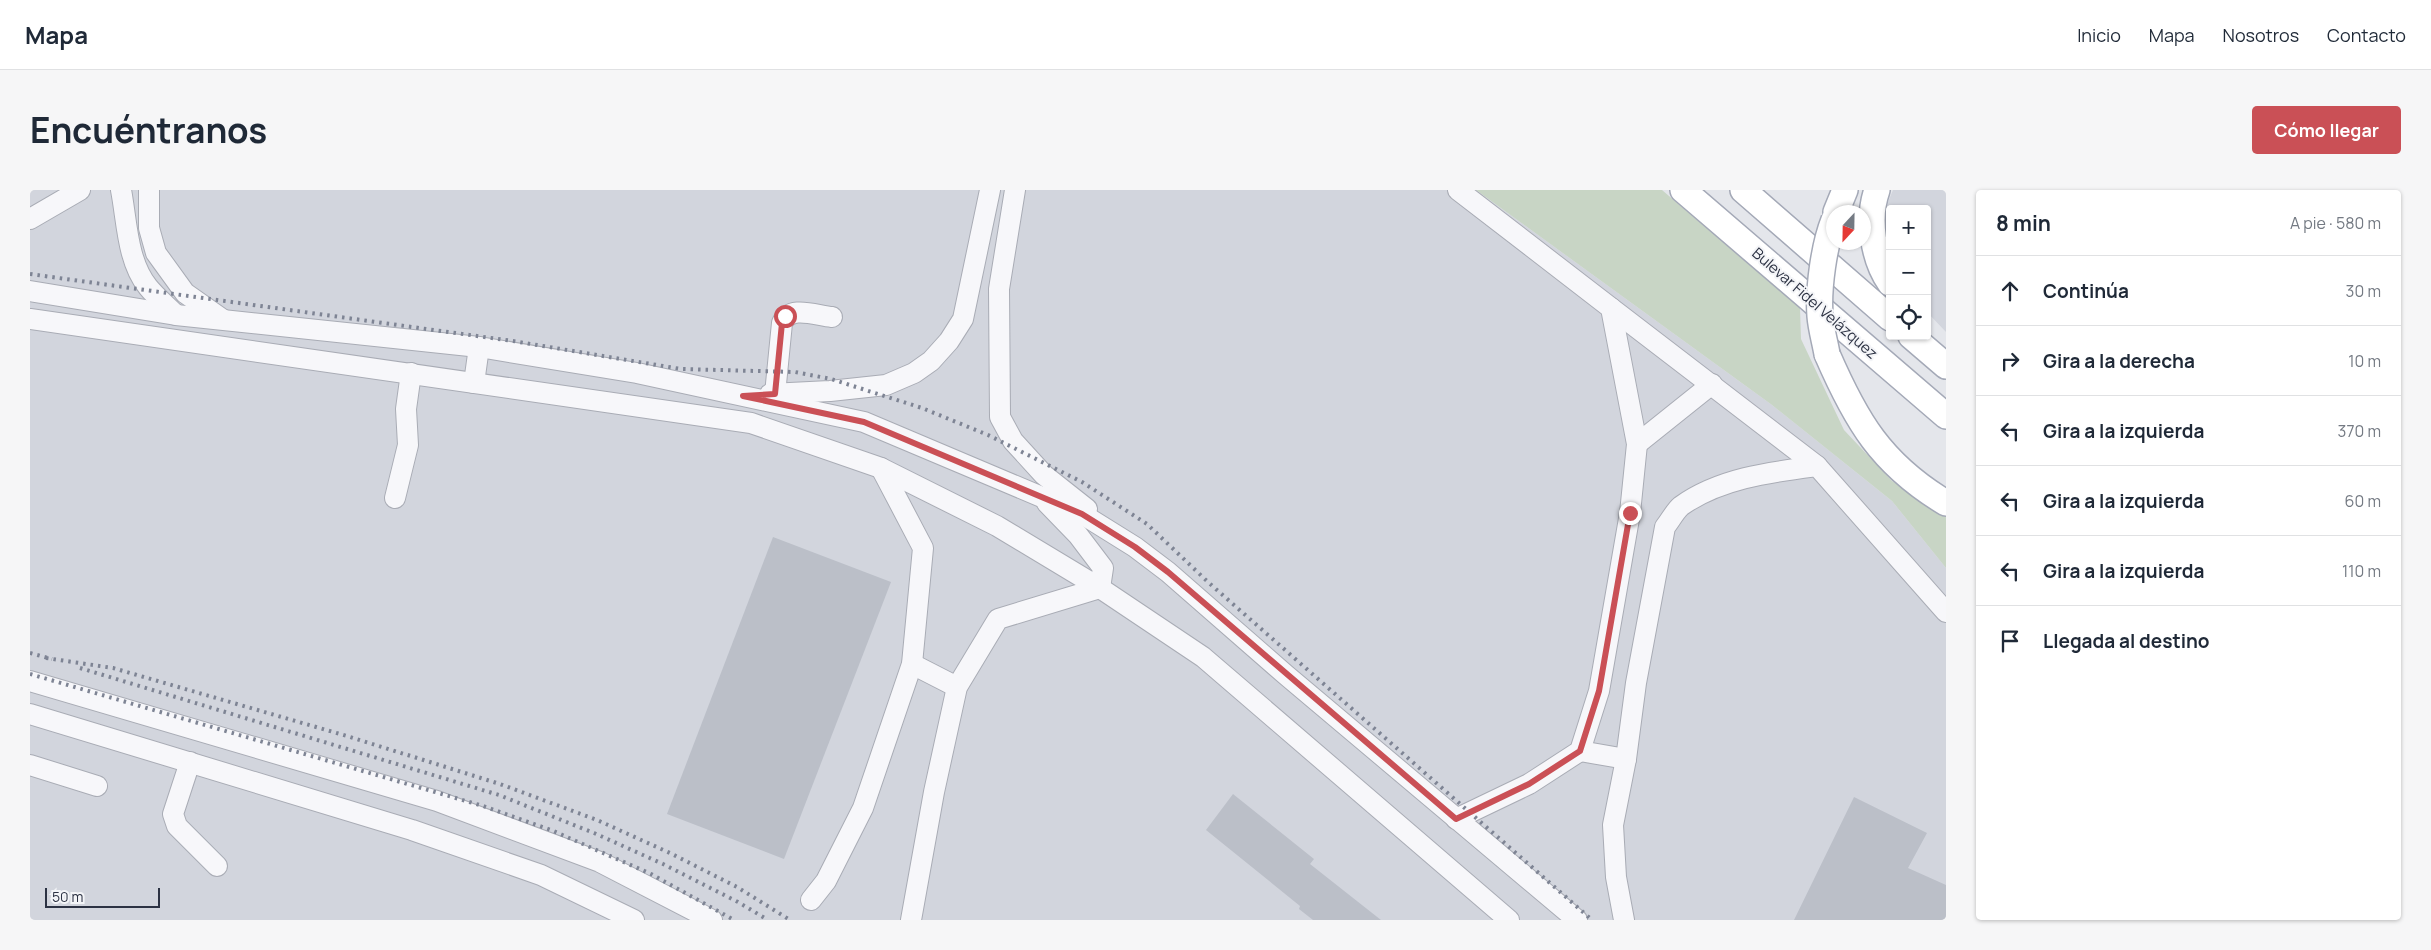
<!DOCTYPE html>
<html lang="es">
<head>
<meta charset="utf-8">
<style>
	body { margin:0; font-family:Manrope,sans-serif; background:#f6f6f7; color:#1f2937 }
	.controls { position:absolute; right:15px; top:15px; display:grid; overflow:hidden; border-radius:5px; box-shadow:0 1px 4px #0004 }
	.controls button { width:45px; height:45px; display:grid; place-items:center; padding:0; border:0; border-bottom:1px solid #e0e1e3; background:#fff; color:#1f2937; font:25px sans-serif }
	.compass { position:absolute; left:1796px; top:15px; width:45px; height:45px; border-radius:50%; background:#fff; box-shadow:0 1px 4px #0004; rotate:202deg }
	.scale { position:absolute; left:15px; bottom:12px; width:115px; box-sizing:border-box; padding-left:5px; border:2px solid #2c3243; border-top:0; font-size:14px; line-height:18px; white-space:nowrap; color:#2c3243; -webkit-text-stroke:4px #f4f5f8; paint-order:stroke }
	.stop { position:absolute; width:15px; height:15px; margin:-11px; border:4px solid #ca5056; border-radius:50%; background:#fff }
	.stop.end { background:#ca5056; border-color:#fff; box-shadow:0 1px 5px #0008 }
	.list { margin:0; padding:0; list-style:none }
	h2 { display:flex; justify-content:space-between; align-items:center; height:65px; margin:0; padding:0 20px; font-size:21px }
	h2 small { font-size:16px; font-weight:400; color:#747a83 }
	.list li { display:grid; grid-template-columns:32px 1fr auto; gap:15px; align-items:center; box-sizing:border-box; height:70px; padding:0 20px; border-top:1px solid #e0e1e3 }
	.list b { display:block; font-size:19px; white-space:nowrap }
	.list em { font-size:16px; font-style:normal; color:#747a83 }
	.icon { flex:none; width:28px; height:28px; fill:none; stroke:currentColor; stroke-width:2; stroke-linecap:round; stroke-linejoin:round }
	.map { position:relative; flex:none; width:1916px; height:730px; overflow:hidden; border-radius:5px }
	header { display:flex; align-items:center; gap:30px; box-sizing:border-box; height:70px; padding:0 25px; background:#fff; border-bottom:1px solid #e0e1e3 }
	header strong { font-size:24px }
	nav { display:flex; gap:28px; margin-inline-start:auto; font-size:18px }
	.intro { display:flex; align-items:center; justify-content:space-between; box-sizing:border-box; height:120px; padding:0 30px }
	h1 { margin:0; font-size:35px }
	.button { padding:12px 22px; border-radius:5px; background:#ca5056; color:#fff; font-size:18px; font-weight:700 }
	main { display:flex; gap:30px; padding:0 30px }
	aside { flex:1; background:#fff; border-radius:5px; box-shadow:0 1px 4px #0004 }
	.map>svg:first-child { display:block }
	.built { fill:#d2d5dd }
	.green { fill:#c8d5c5 }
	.building { fill:#bbbfc8 }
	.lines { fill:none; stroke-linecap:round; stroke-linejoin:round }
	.minor-casing { stroke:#a9acb5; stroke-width:22 }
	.major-casing { stroke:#a4a9b7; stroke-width:28 }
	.minor { stroke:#f7f7fa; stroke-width:20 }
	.major { stroke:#fff; stroke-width:25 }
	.rail { stroke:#7e8494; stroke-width:4; stroke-dasharray:2.5 5; stroke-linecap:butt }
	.major-bridge-casing { stroke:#a4a9b7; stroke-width:28; stroke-linecap:butt }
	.major-bridge { stroke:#fff; stroke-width:25 }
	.route { stroke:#ca5056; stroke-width:6 }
	.labels { text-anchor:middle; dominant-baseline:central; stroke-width:4; stroke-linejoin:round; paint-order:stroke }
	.street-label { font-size:15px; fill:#2c3243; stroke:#f4f5f8 }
</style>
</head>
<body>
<header>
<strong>Mapa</strong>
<nav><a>Inicio</a><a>Mapa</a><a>Nosotros</a><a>Contacto</a></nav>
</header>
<div class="intro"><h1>Encuéntranos</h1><a class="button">Cómo llegar</a></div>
<main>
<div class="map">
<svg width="1916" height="730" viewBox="0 0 1916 730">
	<rect width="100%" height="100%" fill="#e4e6eb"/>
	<!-- built -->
	<g class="built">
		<path d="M 0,0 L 1446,0 L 1742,215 L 1862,311 L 1916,378 L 1916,730 L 0,730 Z"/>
		<path d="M 1863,0 L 1916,0 L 1916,142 L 1897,122 L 1897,19 L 1860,19 L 1860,62 L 1857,53 L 1858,12 Z"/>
	</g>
	<!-- green -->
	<path class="green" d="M 1446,0 L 1632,0 L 1770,118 L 1771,149 L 1814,240 L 1862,291 L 1916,326 L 1916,378 L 1862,311 L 1742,215 Z"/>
	<!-- building -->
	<g class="building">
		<path d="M 743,347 L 861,392 L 754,669 L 637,624 Z"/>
		<path d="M 1203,604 L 1284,669 L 1280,674 L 1351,730 L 1283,730 L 1269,719 L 1270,716 L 1176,640 Z"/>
		<path d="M 1824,607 L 1897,643 L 1878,678 L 1916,695 L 1916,730 L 1764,730 Z"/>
	</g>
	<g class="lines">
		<defs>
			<g id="minor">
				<path d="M 91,0 C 97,31 97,71 118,97 C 126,107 137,116 146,125"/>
				<path d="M 119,0 L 119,38 L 126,63 L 155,103 L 192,129"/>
				<path d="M 985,0 L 969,99 L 970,227 L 983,251 L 1014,285 L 1057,319"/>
				<path d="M 0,29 L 50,0"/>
				<path d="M 0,101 L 146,125 L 449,157 L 607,183 L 834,232 L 1052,324 L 1105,357 L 1138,382 L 1256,485 L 1547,730"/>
				<path d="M 1581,118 L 1787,276"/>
				<path d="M 0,129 L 721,233 L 851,278 L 967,336 L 1070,398 L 1173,467 L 1479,730"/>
				<path d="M 444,193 L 449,157"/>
				<path d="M 740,204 L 800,201 L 856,195 L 884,183 L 901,171 L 919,151 L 933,129 L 960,0"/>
				<path d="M 745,204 L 752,133 C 760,115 784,125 802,127"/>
				<path d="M 1607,254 L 1682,194"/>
				<path d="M 365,308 L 378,255 L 376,219 L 381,183"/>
				<path d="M 882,474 L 927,497"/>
				<path d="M 0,491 L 407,611 L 570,672 L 682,730"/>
				<path d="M 0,524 L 382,640 L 511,685 L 604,730"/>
				<path d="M 1550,561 L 1596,569"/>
				<path d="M 160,572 L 143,624 L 147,636 L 187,676"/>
				<path d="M 0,575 L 67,596"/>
				<path d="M 1426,629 L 1499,594 L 1550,561 L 1569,501 L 1600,323 L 1607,254 L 1581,118 L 1428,0"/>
				<path d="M 781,710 L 796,691 L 833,618 L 882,474 L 893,358 L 851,278"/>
				<path d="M 881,730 L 904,602 L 927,497 L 968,429 L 1070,398 L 1073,378 L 1048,345 L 1017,313"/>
				<path d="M 1594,730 L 1586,687 L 1583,635 L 1596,569 L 1606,493 L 1635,337 C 1640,331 1645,321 1651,316 C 1690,288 1741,282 1787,276 L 1916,422"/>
			</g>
			<g id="major">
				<path d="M 1653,0 L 1916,226"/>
				<path d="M 1713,0 L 1860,128"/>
				<path d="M 1847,0 C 1837,28 1843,69 1860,93"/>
				<path d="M 1806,22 L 1815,0"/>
				<path d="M 1881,146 L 1916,176"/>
				<path d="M 1797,164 C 1826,231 1851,274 1916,313"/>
			</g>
		</defs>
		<!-- minor casing -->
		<use href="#minor" class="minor-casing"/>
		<!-- major casing -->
		<use href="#major" class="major-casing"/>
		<!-- minor -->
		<use href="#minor" class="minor"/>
		<!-- major -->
		<use href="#major" class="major"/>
		<!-- rail -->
		<g class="rail">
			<path d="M 0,84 L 483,151 L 651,179 L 765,182 L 801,189 L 892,218 L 958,245 L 1052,292 L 1117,334 L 1179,393 L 1562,730"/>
			<path d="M 0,463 L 22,469"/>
			<path d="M 16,468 L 83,478 L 317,546 L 470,594 L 567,630 L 640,663 L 707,697 L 760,730"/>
			<path d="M 50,478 L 469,605 L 564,643 L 633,674 L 708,712 L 738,730"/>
			<path d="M 0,484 L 453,616 L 521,640 L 621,684 L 704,730"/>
		</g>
		<defs>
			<path id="major-bridge" d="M 1797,164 C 1795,152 1791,139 1790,126 C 1788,98 1794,55 1804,30"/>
		</defs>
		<!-- major-bridge casing -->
		<use href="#major-bridge" class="major-bridge-casing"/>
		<!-- major-bridge -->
		<use href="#major-bridge" class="major-bridge"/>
	</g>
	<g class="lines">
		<!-- route -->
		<path class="route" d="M 755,126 L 752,133 L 745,204 L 713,206 L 834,232 L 1052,324 L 1105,357 L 1138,382 L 1426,629 L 1499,594 L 1550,561 L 1569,501 L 1600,323"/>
	</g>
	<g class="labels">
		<!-- street labels -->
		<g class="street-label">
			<text transform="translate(1785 113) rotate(41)">Bulevar Fidel Velázquez</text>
		</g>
	</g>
</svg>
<div class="controls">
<button>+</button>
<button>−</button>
<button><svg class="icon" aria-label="locate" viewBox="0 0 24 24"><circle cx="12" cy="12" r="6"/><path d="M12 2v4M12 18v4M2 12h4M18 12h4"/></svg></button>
</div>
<svg class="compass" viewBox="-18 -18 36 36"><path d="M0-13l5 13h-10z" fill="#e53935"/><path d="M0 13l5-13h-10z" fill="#747a83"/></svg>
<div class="scale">50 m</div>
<div class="stop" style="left:755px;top:126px"></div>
<div class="stop end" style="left:1600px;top:323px"></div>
</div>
<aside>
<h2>8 min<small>A pie · 580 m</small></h2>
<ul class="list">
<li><svg class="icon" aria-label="ahead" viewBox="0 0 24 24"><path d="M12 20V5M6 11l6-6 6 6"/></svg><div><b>Continúa</b></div><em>30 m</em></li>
<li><svg class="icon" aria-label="right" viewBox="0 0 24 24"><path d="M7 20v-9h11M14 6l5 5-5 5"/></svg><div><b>Gira a la derecha</b></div><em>10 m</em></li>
<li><svg class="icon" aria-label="left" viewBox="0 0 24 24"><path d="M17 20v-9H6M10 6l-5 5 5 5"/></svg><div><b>Gira a la izquierda</b></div><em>370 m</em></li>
<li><svg class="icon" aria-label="left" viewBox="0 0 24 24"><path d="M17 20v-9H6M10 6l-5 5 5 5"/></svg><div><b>Gira a la izquierda</b></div><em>60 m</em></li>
<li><svg class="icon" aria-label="left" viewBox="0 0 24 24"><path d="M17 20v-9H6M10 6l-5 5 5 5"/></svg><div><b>Gira a la izquierda</b></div><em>110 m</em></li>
<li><svg class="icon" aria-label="arrive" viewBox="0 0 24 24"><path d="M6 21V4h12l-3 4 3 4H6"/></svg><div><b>Llegada al destino</b></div></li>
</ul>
</aside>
</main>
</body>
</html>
